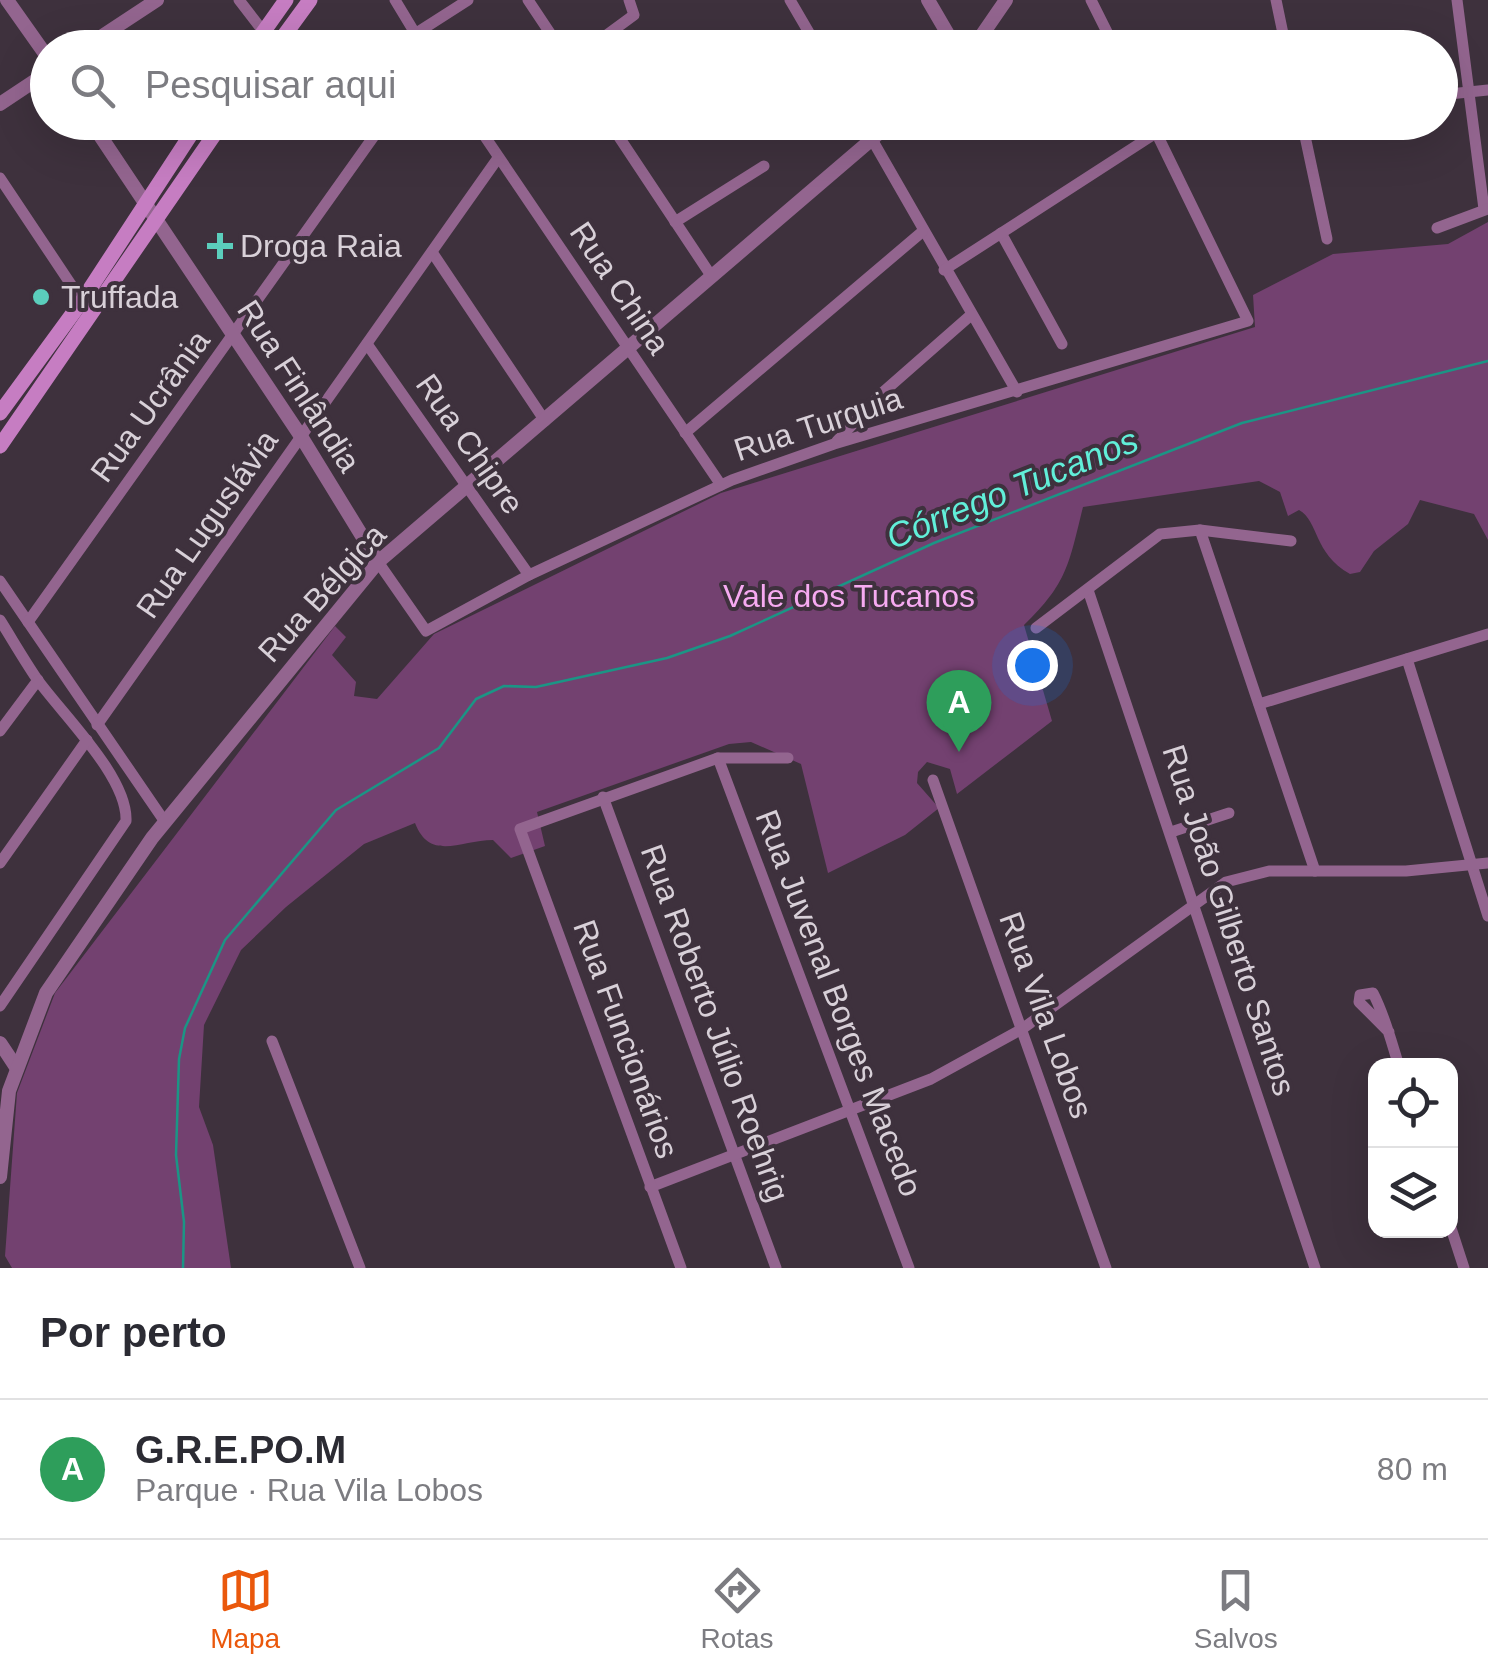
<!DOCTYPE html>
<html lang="pt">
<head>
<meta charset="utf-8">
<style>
	body { margin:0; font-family:Arial,sans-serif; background:#f2f2f3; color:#2b2b33 }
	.controls { position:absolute; right:30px; bottom:30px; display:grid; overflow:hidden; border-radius:20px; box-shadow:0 10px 40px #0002 }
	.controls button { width:90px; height:90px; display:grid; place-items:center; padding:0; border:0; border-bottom:2px solid #e1e1e2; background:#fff; color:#2b2b33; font:50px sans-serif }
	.you { position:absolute; left:1032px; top:665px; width:35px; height:35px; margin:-25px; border:8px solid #fff; border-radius:50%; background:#1a73e8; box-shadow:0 0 0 15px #1a73e833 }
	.badge { display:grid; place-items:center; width:65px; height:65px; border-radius:50%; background:#ea580c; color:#fff; font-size:32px; font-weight:700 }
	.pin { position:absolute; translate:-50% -82px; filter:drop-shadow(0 2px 5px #0008) }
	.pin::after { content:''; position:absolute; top:52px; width:35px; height:30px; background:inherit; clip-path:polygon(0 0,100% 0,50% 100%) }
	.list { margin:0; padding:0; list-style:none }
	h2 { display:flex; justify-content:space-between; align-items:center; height:130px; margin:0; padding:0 40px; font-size:42px }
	h2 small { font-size:32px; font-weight:400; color:#7c7c81 }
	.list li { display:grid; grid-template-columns:65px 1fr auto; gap:30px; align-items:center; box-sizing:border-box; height:140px; padding:0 40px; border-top:2px solid #e1e1e2 }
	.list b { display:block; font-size:38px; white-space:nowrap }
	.list p { margin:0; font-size:32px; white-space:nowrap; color:#7c7c81 }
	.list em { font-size:32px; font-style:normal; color:#7c7c81 }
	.icon { flex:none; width:55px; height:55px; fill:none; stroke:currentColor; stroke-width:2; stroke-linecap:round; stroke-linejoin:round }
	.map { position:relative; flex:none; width:1488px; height:1268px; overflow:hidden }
	.search { position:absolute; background:#fff; box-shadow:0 10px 40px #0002; left:30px; right:30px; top:30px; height:110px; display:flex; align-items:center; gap:25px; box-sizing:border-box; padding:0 35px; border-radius:55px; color:#7c7c81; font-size:38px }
	.sheet { height:270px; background:#fff }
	nav { display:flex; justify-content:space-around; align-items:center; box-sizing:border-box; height:140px; border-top:2px solid #e1e1e2; background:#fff; font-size:28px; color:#7c7c81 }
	nav a { display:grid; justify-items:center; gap:5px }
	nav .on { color:#ea580c }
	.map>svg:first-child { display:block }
	.green { fill:#734170 }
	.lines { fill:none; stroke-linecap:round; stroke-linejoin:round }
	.stream { stroke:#1b9585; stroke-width:2.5 }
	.minor { stroke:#93658f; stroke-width:11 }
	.tertiary { stroke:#93658f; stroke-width:14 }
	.secondary { stroke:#c67dc2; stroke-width:15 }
	.poi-dot { fill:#5bcebc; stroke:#3e313d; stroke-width:4 }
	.labels { text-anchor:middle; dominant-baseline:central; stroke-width:8; stroke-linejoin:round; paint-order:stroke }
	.poi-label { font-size:32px; fill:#d8d0d8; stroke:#3e313d; text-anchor:start }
	.street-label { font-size:32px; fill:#d8d0d8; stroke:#3e313d }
	.park-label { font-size:32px; fill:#f6aaf1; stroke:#3e313d }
	.water-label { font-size:35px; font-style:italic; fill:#61efd9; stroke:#3e313d }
</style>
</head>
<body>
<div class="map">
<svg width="1488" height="1268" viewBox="0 0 1488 1268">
	<rect width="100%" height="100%" fill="#3e313d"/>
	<!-- green -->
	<path class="green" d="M 1488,222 L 1488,540 L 1474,514 L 1420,500 L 1408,524 L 1374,551 L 1360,572 L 1350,574 C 1313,553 1319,521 1299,510 L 1288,516 L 1280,492 L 1259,481 L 1083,507 C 1069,563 1068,583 1024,625 L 1052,721 L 957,794 L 950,769 L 927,762 L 918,772 L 917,783 L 939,808 L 905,835 L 828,873 L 801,764 L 751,742 L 729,744 L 537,812 L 545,846 L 511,858 L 493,840 C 461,840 430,862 415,823 L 364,844 L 286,907 L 241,950 L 204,1025 L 199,1107 L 213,1145 L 231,1268 L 12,1268 L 5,1256 L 17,1093 L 55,993 L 335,626 L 346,637 L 332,655 L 356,682 L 354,696 L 377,699 L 434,634 L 721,493 L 1255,327 L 1253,295 L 1333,254 L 1448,244 Z"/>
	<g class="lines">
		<!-- stream -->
		<path class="stream" d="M 183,1268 L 184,1222 L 176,1155 L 179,1059 L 185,1028 L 225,940 L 336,810 L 439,748 L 476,699 L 504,686 L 536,687 L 667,658 L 730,636 L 934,543 L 1242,423 L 1488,361"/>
		<!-- minor -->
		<g class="minor">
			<path d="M 239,0 L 263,31 L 278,43"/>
			<path d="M 395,0 L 424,48"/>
			<path d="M 528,0 L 560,48"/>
			<path d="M 790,0 L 818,48"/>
			<path d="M 1091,0 L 1115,48"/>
			<path d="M 1276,0 L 1286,48"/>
			<path d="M 1457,0 L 1484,209"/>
			<path d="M 415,34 L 468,0"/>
			<path d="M 589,48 L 634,15 L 629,0"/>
			<path d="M 1440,95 L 1488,90"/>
			<path d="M 475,122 L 721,485"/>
			<path d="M 609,122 L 712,277"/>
			<path d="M 862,122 L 1017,392"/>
			<path d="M 1302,122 L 1327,239"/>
			<path d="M 0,178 L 82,301"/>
			<path d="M 675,222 L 764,166"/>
			<path d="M 1437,228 L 1488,209"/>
			<path d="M 1001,233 L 1062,344"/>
			<path d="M 432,252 L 545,421"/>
			<path d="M 944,270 L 1156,133"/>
			<path d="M 367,344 L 529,575"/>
			<path d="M 685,433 L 922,232"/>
			<path d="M 837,441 L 881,394 L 971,315"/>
			<path d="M 1200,530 L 1315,871"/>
			<path d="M 378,562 L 426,631 L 529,575 L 732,480 L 834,444 L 1248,321 L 1151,122"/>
			<path d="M 0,581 L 165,822"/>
			<path d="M 1088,590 L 1315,1268"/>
			<path d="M 0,620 C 12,639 24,660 37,679 C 62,714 128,777 126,821 L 0,1006"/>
			<path d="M 28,622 L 384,122"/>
			<path d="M 1036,628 L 1160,534 L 1200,530 L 1291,541"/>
			<path d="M 1407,659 L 1488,916"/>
			<path d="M 1259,704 L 1488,634"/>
			<path d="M 97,725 L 498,158"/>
			<path d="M 0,731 L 38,680"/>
			<path d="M 718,758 L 909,1268"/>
			<path d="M 933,780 L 1106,1268"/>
			<path d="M 603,797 L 776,1268"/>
			<path d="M 1171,832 L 1229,813"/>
			<path d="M 0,863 L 87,740"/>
			<path d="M 1389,1032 L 1359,1002 L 1360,995 L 1373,993 C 1385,1016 1391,1041 1399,1066"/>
			<path d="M 272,1041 L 360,1268"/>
			<path d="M 650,1187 L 931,1079 L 1022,1029 L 1226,882 L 1269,871 L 1406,871 L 1488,863"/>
			<path d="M 1450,1225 L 1464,1268"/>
			<path d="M 681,1268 L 520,829 L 718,758 L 788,758"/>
		</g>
		<!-- tertiary -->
		<g class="tertiary">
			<path d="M 7,0 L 48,58"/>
			<path d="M 928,0 L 956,48"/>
			<path d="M 84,48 L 157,0"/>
			<path d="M 973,48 L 1006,0"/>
			<path d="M 0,104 L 48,72"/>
			<path d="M 91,122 L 302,438 L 378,562"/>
			<path d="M 0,1043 L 16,1067"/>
			<path d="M 0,1177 L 9,1091 L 46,993 L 152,838 L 378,562 L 892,122"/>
		</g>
		<!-- secondary -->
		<g class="secondary">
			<path d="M 252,48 L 286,0"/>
			<path d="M 275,48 L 310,0"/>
			<path d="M 0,413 L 82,301 L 199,122"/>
			<path d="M 0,446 L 223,122"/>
		</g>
	</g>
	<!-- markers -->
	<g class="poi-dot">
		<path d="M215 231h10v10h10v10h-10v10h-10v-10h-10v-10h10z"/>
		<circle cx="41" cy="297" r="10"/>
	</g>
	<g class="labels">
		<!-- poi labels -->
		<g class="poi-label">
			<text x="240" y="246">Droga Raia</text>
			<text x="61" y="297">Truffada</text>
		</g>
		<!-- street labels -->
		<g class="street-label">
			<text transform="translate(620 288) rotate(56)">Rua China</text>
			<text transform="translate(299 386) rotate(57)">Rua Finlândia</text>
			<text transform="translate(150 406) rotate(-54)">Rua Ucrânia</text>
			<text transform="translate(818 424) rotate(-18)">Rua Turquia</text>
			<text transform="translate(470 444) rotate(55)">Rua Chipre</text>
			<text transform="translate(207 524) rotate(-55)">Rua Luguslávia</text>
			<text transform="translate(322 593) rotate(-48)">Rua Bélgica</text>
			<text transform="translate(1229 920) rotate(72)">Rua João Gilberto Santos</text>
			<text transform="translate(839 1003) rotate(69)">Rua Juvenal Borges Macedo</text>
			<text transform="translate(1046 1015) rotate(70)">Rua Vila Lobos</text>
			<text transform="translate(715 1023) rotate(70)">Rua Roberto Júlio Roehrig</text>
			<text transform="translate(626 1039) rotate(70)">Rua Funcionários</text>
		</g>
		<!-- park labels -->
		<g class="park-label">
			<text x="849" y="596">Vale dos Tucanos</text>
		</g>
		<!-- water labels -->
		<g class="water-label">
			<text transform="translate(1012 488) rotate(-22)">Córrego Tucanos</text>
		</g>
	</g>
</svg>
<div class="controls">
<button><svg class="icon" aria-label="locate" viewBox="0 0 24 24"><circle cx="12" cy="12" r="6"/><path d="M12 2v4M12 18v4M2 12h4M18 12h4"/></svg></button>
<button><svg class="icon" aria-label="layers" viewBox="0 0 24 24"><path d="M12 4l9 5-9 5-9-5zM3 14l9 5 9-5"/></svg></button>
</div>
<div class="you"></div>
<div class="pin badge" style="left:959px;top:752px;background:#2e9e5b">A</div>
<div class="search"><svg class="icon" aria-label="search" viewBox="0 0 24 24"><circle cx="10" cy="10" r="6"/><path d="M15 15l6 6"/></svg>Pesquisar aqui</div>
</div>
<section class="sheet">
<h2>Por perto<small></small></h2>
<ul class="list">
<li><span class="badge" style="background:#2e9e5b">A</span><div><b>G.R.E.PO.M</b><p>Parque · Rua Vila Lobos</p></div><em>80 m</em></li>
</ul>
</section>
<nav>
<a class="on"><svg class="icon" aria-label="map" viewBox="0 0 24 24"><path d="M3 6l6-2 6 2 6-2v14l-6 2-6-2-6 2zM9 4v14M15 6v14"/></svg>Mapa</a>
<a><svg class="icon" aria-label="directions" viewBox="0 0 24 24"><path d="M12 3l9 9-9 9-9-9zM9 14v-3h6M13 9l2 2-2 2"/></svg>Rotas</a>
<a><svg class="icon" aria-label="saved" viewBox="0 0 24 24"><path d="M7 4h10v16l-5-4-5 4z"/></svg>Salvos</a>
</nav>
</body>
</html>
